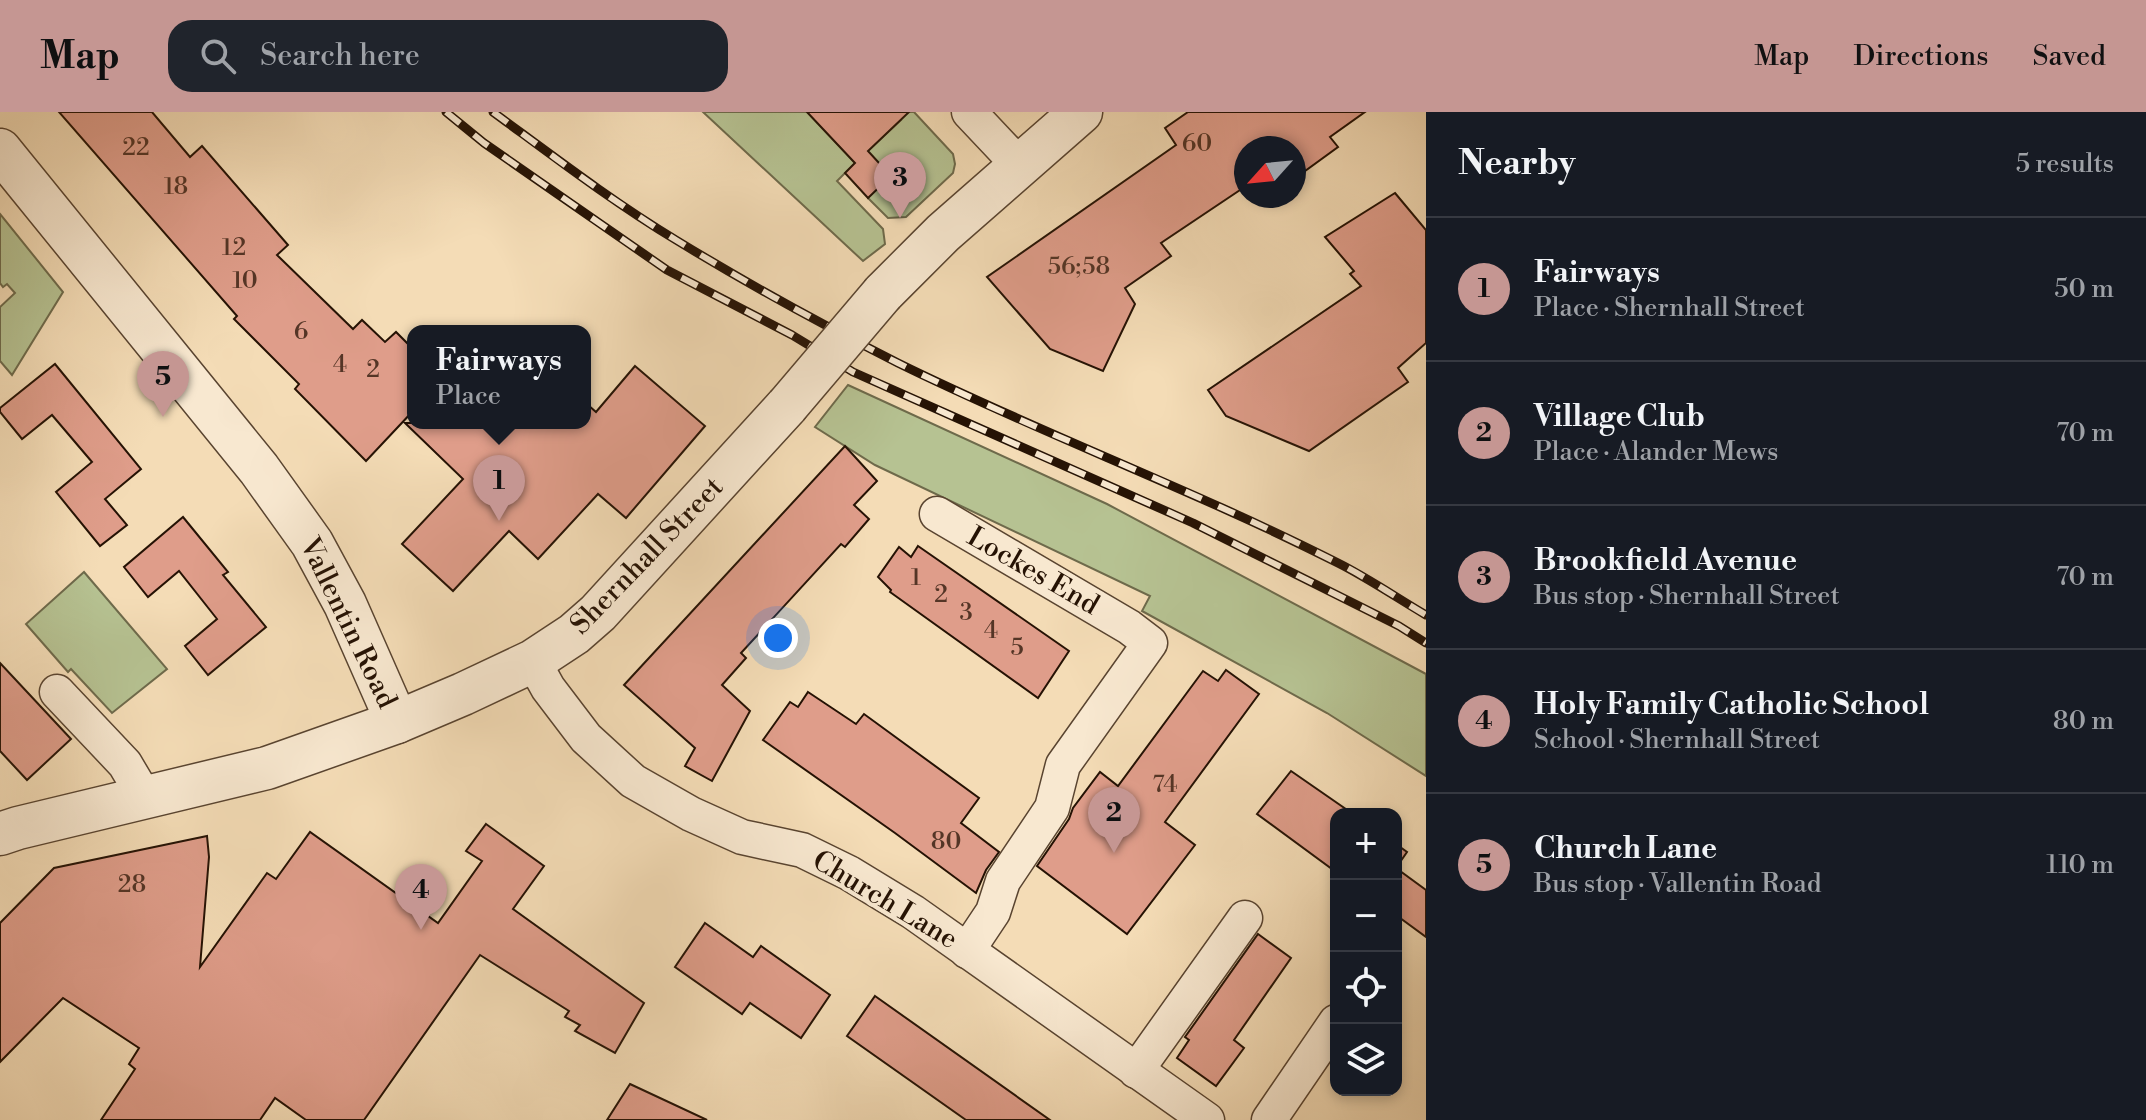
<!DOCTYPE html>
<html lang="en">
<head>
<meta charset="utf-8">
<style>
	body { margin:0; font-family:"Libre Bodoni",serif; background:#20242c; color:#f1f3f6 }
	.controls { position:absolute; right:24px; bottom:24px; display:grid; overflow:hidden; border-radius:16px; box-shadow:0 4px 12px #0003 }
	.controls button { width:72px; height:72px; display:grid; place-items:center; padding:0; border:0; border-bottom:2px solid #363941; background:#171b24; color:#f1f3f6; font:40px sans-serif }
	.compass { position:absolute; left:1234px; top:24px; width:72px; height:72px; border-radius:50%; background:#171b24; box-shadow:0 4px 12px #0003; rotate:243deg }
	.you { position:absolute; left:778px; top:526px; width:28px; height:28px; margin:-20px; border:6px solid #fff; border-radius:50%; background:#1a73e8; box-shadow:0 0 0 12px #1a73e833 }
	.badge { display:grid; place-items:center; width:52px; height:52px; border-radius:50%; background:#c59692; color:#111; font-size:26px; font-weight:700 }
	.pin { position:absolute; translate:-50% -66px; filter:drop-shadow(0 2px 4px #0008) }
	.pin::after { content:''; position:absolute; top:42px; width:28px; height:24px; background:inherit; clip-path:polygon(0 0,100% 0,50% 100%) }
	.popup { position:absolute; left:407px; top:213px; width:184px; height:104px; box-sizing:border-box; display:grid; place-content:center; border-radius:16px; background:#171b24; filter:drop-shadow(0 2px 6px #0005); font-size:26px; white-space:nowrap; color:#9ea1a6 }
	.popup b { font-size:30px; color:#f1f3f6 }
	.popup::after { content:''; position:absolute; left:50%; top:100%; margin-left:-16px; border:16px solid transparent; border-top-color:#171b24 }
	.list { margin:0; padding:0; list-style:none }
	h2 { display:flex; justify-content:space-between; align-items:center; height:104px; margin:0; padding:0 32px; font-size:34px }
	h2 small { font-size:26px; font-weight:400; color:#9ea1a6 }
	.list li { display:grid; grid-template-columns:52px 1fr auto; gap:24px; align-items:center; box-sizing:border-box; height:144px; padding:0 32px; border-top:2px solid #363941 }
	.list b { display:block; font-size:30px; white-space:nowrap }
	.list p { margin:0; font-size:26px; white-space:nowrap; color:#9ea1a6 }
	.list em { font-size:26px; font-style:normal; color:#9ea1a6 }
	.icon { flex:none; width:44px; height:44px; fill:none; stroke:currentColor; stroke-width:2; stroke-linecap:round; stroke-linejoin:round }
	.map { position:relative; flex:none; width:1426px; height:1008px; overflow:hidden }
	header { display:flex; align-items:center; gap:48px; box-sizing:border-box; height:112px; padding:0 40px; background:#c59692; color:#111 }
	header strong { font-size:38px }
	nav { display:flex; gap:44px; margin-inline-start:auto; font-size:28px }
	.search { width:560px; height:72px; background:#20242c; display:flex; align-items:center; gap:20px; box-sizing:border-box; padding:0 28px; border-radius:24px; color:#9ea1a6; font-size:30px }
	main { display:flex }
	aside { flex:1; background:#171b24 }
	.map>svg:first-child { display:block }
	.green { fill:#b6c292; stroke:#6e6a4b; stroke-width:2 }
	.building { fill:#df9d8a; stroke:#251204; stroke-width:2 }
	.lines { fill:none; stroke-linecap:round; stroke-linejoin:round }
	.minor-casing { stroke:#594430; stroke-width:37 }
	.tertiary-casing { stroke:#594430; stroke-width:45 }
	.minor { stroke:#f8e8d0; stroke-width:34 }
	.tertiary { stroke:#f8e8d0; stroke-width:42 }
	.rail-casing { stroke:#251204; stroke-width:9 }
	.rail { stroke:#f8e8d0; stroke-width:6; stroke-dasharray:18; stroke-linecap:butt }
	.tertiary-bridge-casing { stroke:#594430; stroke-width:45; stroke-linecap:butt }
	.tertiary-bridge { stroke:#f8e8d0; stroke-width:42 }
	.labels { text-anchor:middle; dominant-baseline:central; stroke-width:8; stroke-linejoin:round; paint-order:stroke }
	.number-label { font-size:24px; fill:#543526 }
	.street-label { font-size:28px; fill:#251204; stroke:#f8e8d0 }
</style>
</head>
<body>
<header>
<strong>Map</strong>
<div class="search"><svg class="icon" aria-label="search" viewBox="0 0 24 24"><circle cx="10" cy="10" r="6"/><path d="M15 15l6 6"/></svg>Search here</div>
<nav><a>Map</a><a>Directions</a><a>Saved</a></nav>
</header>
<main>
<div class="map">
<svg width="1426" height="1008" viewBox="0 0 1426 1008">
	<rect width="100%" height="100%" fill="#f4dcb6"/>
	<filter id="stains"><feTurbulence type="fractalNoise" baseFrequency=".0025" numOctaves="4"/><feColorMatrix values="0 0 0 0 .2 0 0 0 0 .09 0 0 0 0 .02 0 0 0 .5 -.17"/></filter>
	<radialGradient id="worn" r=".72"><stop offset=".6" stop-color="#630" stop-opacity="0"/><stop offset="1" stop-color="#630" stop-opacity=".3"/></radialGradient>
	<!-- green -->
	<g class="green">
		<path d="M 703,0 L 807,0 L 855,51 L 837,69 L 883,117 L 885,132 L 863,149 Z"/>
		<path d="M 894,0 L 914,0 L 953,42 L 955,52 L 953,61 L 906,105 L 888,106 L 868,86 L 868,39 L 901,8 Z"/>
		<path d="M 0,102 L 63,180 L 12,263 L 0,249 L 0,195 L 15,181 L 7,172 L 3,175 L 0,171 Z"/>
		<path d="M 848,273 L 1107,392 L 1426,562 L 1426,664 L 1327,601 L 1142,499 L 1150,484 L 875,353 L 815,315 Z"/>
		<path d="M 84,460 L 167,557 L 112,601 L 71,557 L 68,560 L 26,512 Z"/>
	</g>
	<!-- building -->
	<g class="building">
		<path d="M 59,0 L 152,0 L 190,45 L 202,34 L 288,133 L 277,143 L 353,217 L 362,208 L 385,230 L 396,220 L 413,237 L 413,299 L 366,349 L 295,277 L 299,272 L 234,207 L 237,204 Z"/>
		<path d="M 807,0 L 909,0 L 868,39 L 891,64 L 868,86 L 845,61 L 855,51 Z"/>
		<path d="M 1188,0 L 1365,0 L 1330,25 L 1338,35 L 1294,67 L 1294,36 L 1246,36 L 1246,74 L 1161,131 L 1171,144 L 1125,176 L 1135,192 L 1103,259 L 1050,237 L 987,165 L 1176,33 L 1165,16 Z"/>
		<path d="M 1395,81 L 1426,118 L 1426,231 L 1398,256 L 1408,270 L 1309,339 L 1226,304 L 1208,278 L 1361,174 L 1350,162 L 1354,159 L 1325,125 Z"/>
		<path d="M 55,252 L 141,357 L 105,387 L 127,413 L 100,434 L 56,380 L 92,350 L 52,303 L 22,327 L 0,300 L 0,296 Z"/>
		<path d="M 635,254 L 705,314 L 626,406 L 598,382 L 538,447 L 509,419 L 453,479 L 402,432 L 463,367 L 405,311 L 585,311 L 585,294 L 587,292 L 596,300 Z"/>
		<path d="M 845,334 L 877,369 L 854,393 L 869,407 L 845,435 L 841,432 L 741,541 L 746,546 L 722,573 L 750,599 L 712,669 L 685,654 L 695,636 L 624,573 Z"/>
		<path d="M 183,405 L 228,460 L 223,463 L 266,515 L 208,563 L 185,534 L 217,507 L 179,459 L 148,485 L 124,455 Z"/>
		<path d="M 918,434 L 1069,539 L 1038,586 L 890,480 L 891,478 L 878,465 L 899,435 L 911,445 Z"/>
		<path d="M 0,551 L 71,627 L 27,668 L 0,639 Z"/>
		<path d="M 1226,558 L 1259,582 L 1165,710 L 1195,733 L 1127,822 L 1037,754 L 1069,707 L 1073,696 L 1100,660 L 1118,674 L 1203,559 L 1218,569 Z"/>
		<path d="M 808,580 L 856,612 L 864,602 L 979,686 L 961,711 L 999,740 L 986,758 L 976,781 L 895,721 L 763,628 L 790,590 L 798,595 Z"/>
		<path d="M 1291,659 L 1353,702 L 1336,702 L 1336,760 L 1257,702 Z"/>
		<path d="M 486,712 L 544,754 L 513,797 L 644,891 L 615,941 L 575,919 L 580,913 L 565,905 L 569,899 L 480,843 L 364,1008 L 306,1008 L 275,986 L 260,1008 L 101,1008 L 135,957 L 129,952 L 139,936 L 63,886 L 0,950 L 0,811 L 54,756 L 207,724 L 209,745 L 200,855 L 267,761 L 276,767 L 310,720 L 438,811 L 482,749 L 466,739 Z"/>
		<path d="M 1396,732 L 1407,740 L 1396,756 L 1426,778 L 1426,825 L 1396,803 Z"/>
		<path d="M 705,811 L 753,845 L 761,834 L 830,883 L 801,926 L 750,891 L 742,902 L 675,855 Z"/>
		<path d="M 1258,822 L 1291,846 L 1234,928 L 1244,936 L 1216,974 L 1177,946 L 1189,928 L 1185,925 Z"/>
		<path d="M 875,884 L 1050,1008 L 966,1008 L 847,924 Z"/>
		<path d="M 630,972 L 707,1008 L 607,1008 Z"/>
	</g>
	<g class="lines">
		<defs>
			<g id="minor">
				<path d="M 969,0 L 1019,53"/>
				<path d="M 937,402 L 1129,515 L 1150,531 L 1063,653 L 1052,696 L 1003,769 L 993,800 L 967,839"/>
				<path d="M 533,549 L 548,576 L 586,626 L 633,669 L 691,702 L 742,725 L 802,738 L 849,761 L 913,800 L 1207,1008"/>
				<path d="M 57,580 L 125,652 L 144,684"/>
				<path d="M 1136,959 L 1245,806"/>
				<path d="M 1269,1008 L 1336,910"/>
			</g>
			<g id="tertiary">
				<path d="M 0,38 L 259,357 L 312,431 L 345,492 L 397,610"/>
				<path d="M 883,181 L 943,121 L 1081,0"/>
				<path d="M 0,722 L 18,716 L 267,656 L 397,610 L 463,582 L 533,549 L 574,522 L 598,501 L 787,294"/>
			</g>
		</defs>
		<!-- minor casing -->
		<use href="#minor" class="minor-casing"/>
		<!-- tertiary casing -->
		<use href="#tertiary" class="tertiary-casing"/>
		<!-- minor -->
		<use href="#minor" class="minor"/>
		<!-- tertiary -->
		<use href="#tertiary" class="tertiary"/>
		<defs>
			<g id="rail">
				<path d="M 446,0 L 484,31 L 667,158 L 792,223 L 853,260 L 1193,411 L 1399,514 L 1426,531"/>
				<path d="M 493,0 C 553,44 613,90 676,128 C 748,172 823,213 898,251 C 1042,322 1194,378 1338,451 C 1368,466 1397,486 1426,503"/>
			</g>
		</defs>
		<!-- rail casing -->
		<use href="#rail" class="rail-casing"/>
		<!-- rail -->
		<use href="#rail" class="rail"/>
		<defs>
			<path id="tertiary-bridge" d="M 787,294 L 883,181"/>
		</defs>
		<!-- tertiary-bridge casing -->
		<use href="#tertiary-bridge" class="tertiary-bridge-casing"/>
		<!-- tertiary-bridge -->
		<use href="#tertiary-bridge" class="tertiary-bridge"/>
	</g>
	<g class="labels">
		<!-- number labels -->
		<g class="number-label">
			<text x="1197" y="32">60</text>
			<text x="136" y="36">22</text>
			<text x="176" y="75">18</text>
			<text x="234" y="136">12</text>
			<text x="1079" y="155">56;58</text>
			<text x="245" y="169">10</text>
			<text x="301" y="220">6</text>
			<text x="340" y="253">4</text>
			<text x="373" y="258">2</text>
			<text x="916" y="466">1</text>
			<text x="941" y="483">2</text>
			<text x="966" y="501">3</text>
			<text x="991" y="519">4</text>
			<text x="1017" y="536">5</text>
			<text x="1165" y="673">74</text>
			<text x="946" y="730">80</text>
			<text x="132" y="773">28</text>
		</g>
		<!-- street labels -->
		<g class="street-label">
			<text transform="translate(647 444) rotate(-46)">Shernhall Street</text>
			<text transform="translate(1033 459) rotate(30)">Lockes End</text>
			<text transform="translate(348 511) rotate(64)">Vallentin Road</text>
			<text transform="translate(885 788) rotate(31)">Church Lane</text>
		</g>
	</g>
	<rect width="100%" height="100%" filter="url(#stains)"/>
	<rect width="100%" height="100%" fill="url(#worn)"/>
</svg>
<div class="controls">
<button>+</button>
<button>−</button>
<button><svg class="icon" aria-label="locate" viewBox="0 0 24 24"><circle cx="12" cy="12" r="6"/><path d="M12 2v4M12 18v4M2 12h4M18 12h4"/></svg></button>
<button><svg class="icon" aria-label="layers" viewBox="0 0 24 24"><path d="M12 4l9 5-9 5-9-5zM3 14l9 5 9-5"/></svg></button>
</div>
<svg class="compass" viewBox="-18 -18 36 36"><path d="M0-13l5 13h-10z" fill="#e53935"/><path d="M0 13l5-13h-10z" fill="#9ea1a6"/></svg>
<div class="you"></div>
<div class="pin badge" style="left:499px;top:409px">1</div>
<div class="popup"><b>Fairways</b>Place</div>
<div class="pin badge" style="left:1114px;top:741px">2</div>
<div class="pin badge" style="left:900px;top:106px">3</div>
<div class="pin badge" style="left:421px;top:818px">4</div>
<div class="pin badge" style="left:163px;top:305px">5</div>
</div>
<aside>
<h2>Nearby<small>5 results</small></h2>
<ul class="list">
<li><span class="badge">1</span><div><b>Fairways</b><p>Place · Shernhall Street</p></div><em>50 m</em></li>
<li><span class="badge">2</span><div><b>Village Club</b><p>Place · Alander Mews</p></div><em>70 m</em></li>
<li><span class="badge">3</span><div><b>Brookfield Avenue</b><p>Bus stop · Shernhall Street</p></div><em>70 m</em></li>
<li><span class="badge">4</span><div><b>Holy Family Catholic School</b><p>School · Shernhall Street</p></div><em>80 m</em></li>
<li><span class="badge">5</span><div><b>Church Lane</b><p>Bus stop · Vallentin Road</p></div><em>110 m</em></li>
</ul>
</aside>
</main>
</body>
</html>
